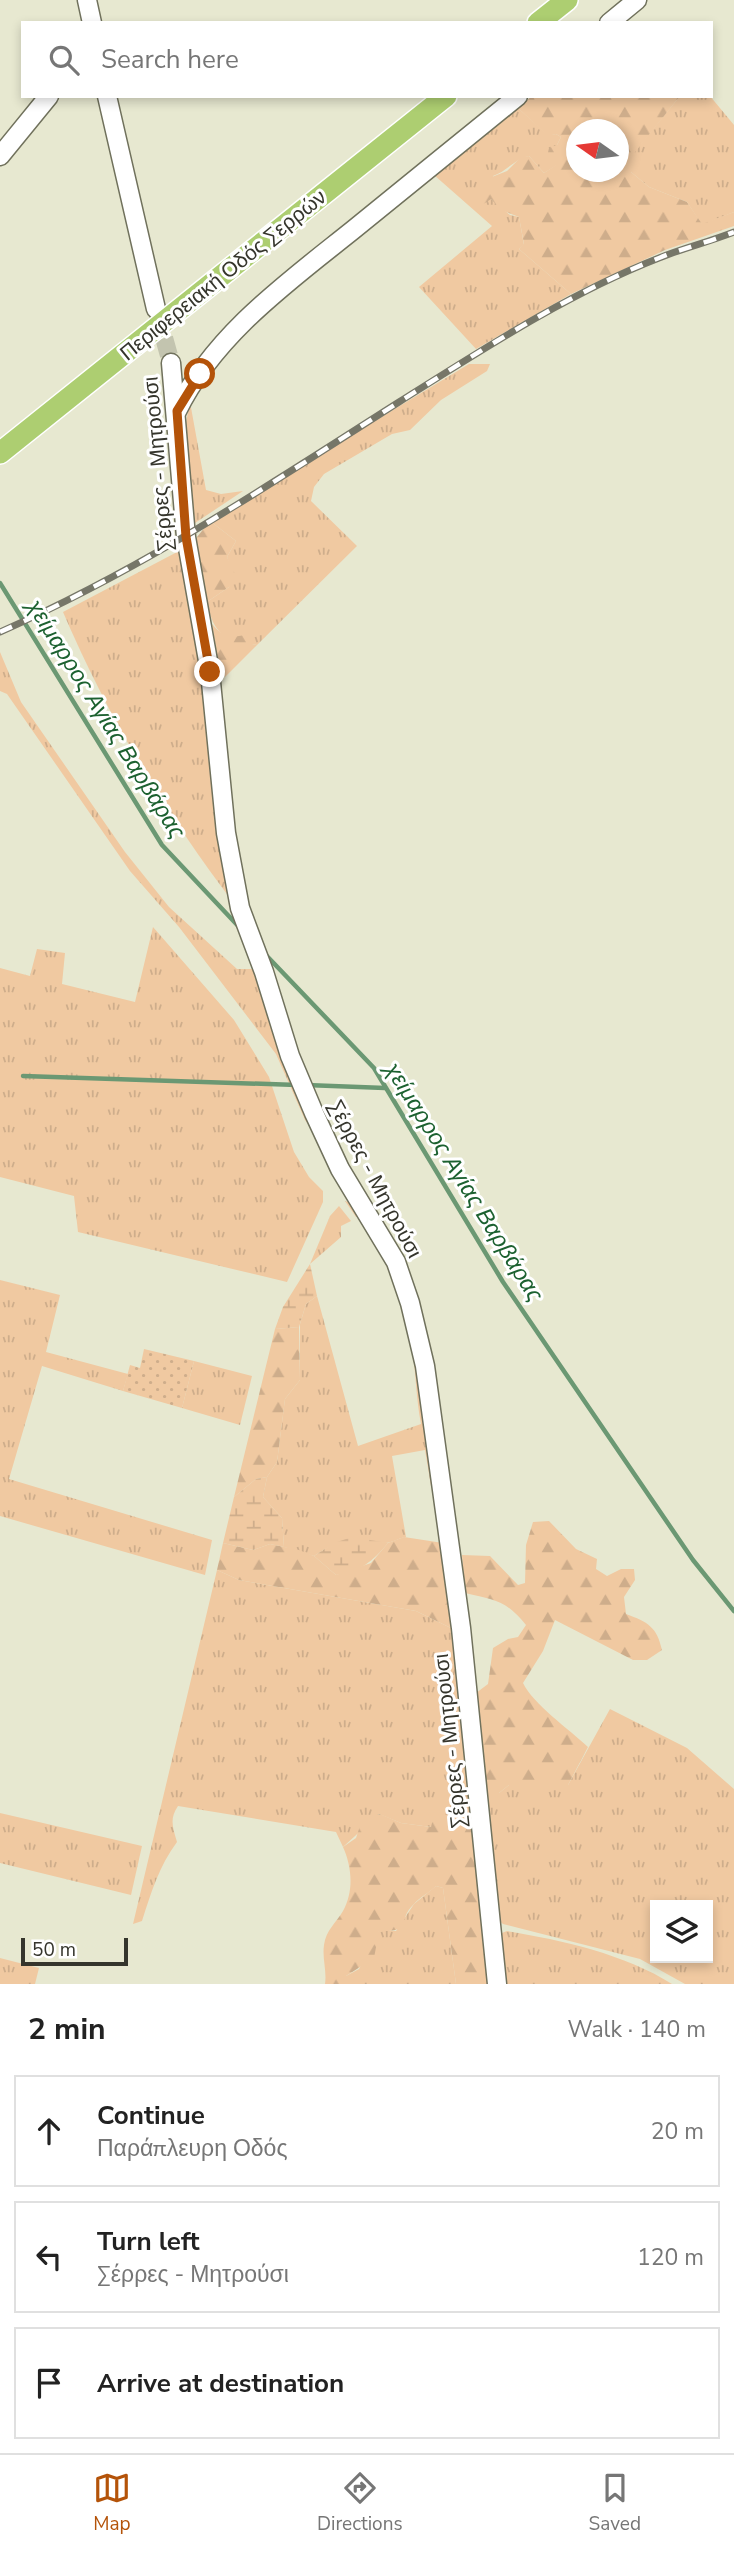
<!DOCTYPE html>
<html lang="en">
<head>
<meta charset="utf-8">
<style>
	body { margin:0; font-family:"Nunito Sans",sans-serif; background:#f2f2f2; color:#222 }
	.controls { position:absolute; right:21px; bottom:21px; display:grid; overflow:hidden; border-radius:0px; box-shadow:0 4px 10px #0003 }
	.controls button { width:63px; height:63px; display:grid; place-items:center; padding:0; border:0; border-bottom:2px solid #e0e0e0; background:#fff; color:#222; font:35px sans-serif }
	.compass { position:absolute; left:566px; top:119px; width:63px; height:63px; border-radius:50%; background:#fff; box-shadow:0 4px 10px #0003; rotate:284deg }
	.scale { position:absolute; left:21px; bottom:18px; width:107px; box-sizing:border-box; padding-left:7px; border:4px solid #35352c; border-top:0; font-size:19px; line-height:24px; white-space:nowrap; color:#35352c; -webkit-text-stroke:5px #fff; paint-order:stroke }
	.stop { position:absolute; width:21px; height:21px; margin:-16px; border:5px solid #b45309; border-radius:50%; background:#fff }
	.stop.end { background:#b45309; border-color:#fff; box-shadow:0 2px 7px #0008 }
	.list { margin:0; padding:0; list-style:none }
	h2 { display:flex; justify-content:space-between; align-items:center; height:91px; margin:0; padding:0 28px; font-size:30px }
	h2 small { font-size:23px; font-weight:400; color:#767676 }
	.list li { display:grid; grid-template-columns:46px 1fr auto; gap:21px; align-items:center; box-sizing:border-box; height:112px; margin:0 14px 14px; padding:0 14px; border:2px solid #e0e0e0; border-radius:0px }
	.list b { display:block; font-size:26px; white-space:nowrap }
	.list p { margin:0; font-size:23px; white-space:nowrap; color:#767676 }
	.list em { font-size:23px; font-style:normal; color:#767676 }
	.icon { flex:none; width:38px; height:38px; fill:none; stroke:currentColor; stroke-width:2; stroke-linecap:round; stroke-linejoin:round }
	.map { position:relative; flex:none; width:734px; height:1984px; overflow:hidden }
	.search { position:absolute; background:#fff; box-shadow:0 4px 10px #0003; left:21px; right:21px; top:21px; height:77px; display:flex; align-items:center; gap:18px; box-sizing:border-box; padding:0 24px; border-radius:0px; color:#767676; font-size:26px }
	.sheet { height:469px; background:#fff }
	nav { display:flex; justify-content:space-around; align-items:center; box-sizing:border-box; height:98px; border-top:2px solid #e0e0e0; background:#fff; font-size:19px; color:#767676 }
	nav a { display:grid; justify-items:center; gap:4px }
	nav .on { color:#b45309 }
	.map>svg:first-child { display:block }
	.grass { fill:url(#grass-tufts); fill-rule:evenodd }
	.forest { fill:url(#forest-firs); fill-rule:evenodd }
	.wetland { fill:url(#wetland-marsh) }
	.park { fill:url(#park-dots) }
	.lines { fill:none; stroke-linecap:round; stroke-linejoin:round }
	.stream { stroke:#6b9873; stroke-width:4.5 }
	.minor-tunnel { stroke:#c3c4af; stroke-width:18; stroke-dasharray:18 9; stroke-linecap:butt }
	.minor-casing { stroke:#70715c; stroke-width:21 }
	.major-casing { stroke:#fff; stroke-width:24 }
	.minor { stroke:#fff; stroke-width:18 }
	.major { stroke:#adce71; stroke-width:21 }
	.rail-casing { stroke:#767668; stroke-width:7 }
	.rail { stroke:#fff; stroke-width:4.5; stroke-dasharray:13; stroke-linecap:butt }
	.route { stroke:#b45309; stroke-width:9 }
	.labels { text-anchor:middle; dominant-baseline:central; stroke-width:6; stroke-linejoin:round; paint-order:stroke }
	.street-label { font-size:21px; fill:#35352c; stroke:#fff }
	.water-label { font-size:23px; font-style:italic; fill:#1c6130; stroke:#fff }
</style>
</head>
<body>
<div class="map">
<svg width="734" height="1984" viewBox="0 0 734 1984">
	<defs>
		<pattern id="grass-tufts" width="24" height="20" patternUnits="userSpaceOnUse" patternTransform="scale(1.75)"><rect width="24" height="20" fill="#f0c9a1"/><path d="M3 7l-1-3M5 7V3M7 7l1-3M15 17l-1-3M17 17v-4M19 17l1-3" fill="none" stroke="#cead8b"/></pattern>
		<pattern id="forest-firs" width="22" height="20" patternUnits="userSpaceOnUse" patternTransform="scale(1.75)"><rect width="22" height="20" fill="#f0c9a1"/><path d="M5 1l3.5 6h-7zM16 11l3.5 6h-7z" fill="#cead8b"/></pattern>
		<pattern id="wetland-marsh" width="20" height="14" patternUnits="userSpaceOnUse" patternTransform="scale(1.75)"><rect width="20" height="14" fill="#f0c9a1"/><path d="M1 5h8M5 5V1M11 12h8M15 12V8" fill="none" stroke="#cead8b"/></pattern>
		<pattern id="park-dots" width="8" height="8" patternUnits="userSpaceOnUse" patternTransform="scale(1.75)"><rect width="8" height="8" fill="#f0c9a1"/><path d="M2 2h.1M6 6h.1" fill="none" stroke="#cead8b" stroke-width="1.8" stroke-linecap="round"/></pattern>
	</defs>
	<rect width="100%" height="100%" fill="#e7e8d0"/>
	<!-- grass -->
	<g class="grass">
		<path d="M 680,96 L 710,96 L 734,125 L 734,212 L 702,225 L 687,202 L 649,187 L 631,172 L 631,156 Z"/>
		<path d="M 518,108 L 548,135 L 556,134 L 561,137 L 557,145 L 557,165 L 544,173 L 529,156 C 516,158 507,171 493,176 L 491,199 L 510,215 L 519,217 L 524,245 L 519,249 L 571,294 L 476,349 L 419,287 L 492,226 L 434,175 Z"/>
		<path d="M 469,364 L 490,364 L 487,371 L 441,400 L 410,430 L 392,434 L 324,474 L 314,487 L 311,501 L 357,546 L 257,645 C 223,639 214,635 207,602 L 229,587 L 232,573 L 227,557 L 236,541 L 210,521 Z"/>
		<path d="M 190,402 L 206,490 L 221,494 L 243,491 L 195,523 L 185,428 Z"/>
		<path d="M 179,551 L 206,694 L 236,906 C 166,815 108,717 63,612 Z"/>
		<path d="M 0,652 L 21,702 L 125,852 L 169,907 L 237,969 L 254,969 L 286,1064 L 322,1143 L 305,1120 L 276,1054 L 179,927 L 130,871 L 7,694 L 0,691 Z"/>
		<path d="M 153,927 L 234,1020 L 269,1077 L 294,1152 L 309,1177 L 323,1191 L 323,1202 L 287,1282 L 78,1232 L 74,1196 L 0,1177 L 0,968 L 30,976 L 37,949 L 65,953 L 62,984 L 135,1002 Z"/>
		<path d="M 345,1201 L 351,1203 C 421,1274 422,1392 436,1486 L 431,1486 L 425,1450 L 392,1456 L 406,1537 C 399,1538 392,1543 385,1543 C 347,1540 348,1534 314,1556 L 284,1547 L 282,1518 L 263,1497 L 267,1477 L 277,1462 L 285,1399 L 300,1380 L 300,1324 L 306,1304 L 317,1296 L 358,1446 L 421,1424 C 416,1398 416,1373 412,1348 C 406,1316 381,1240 360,1216 L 356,1217 Z"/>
		<path d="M 339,1206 L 351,1221 L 341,1226 L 341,1237 L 310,1264 L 330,1216 Z"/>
		<path d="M 0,1280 L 60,1295 L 46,1352 L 128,1374 L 123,1391 L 42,1366 L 9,1479 L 212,1540 L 205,1575 L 0,1516 Z"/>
		<path d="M 194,1361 L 252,1376 L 240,1425 L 182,1408 Z"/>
		<path d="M 217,1570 L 239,1580 L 416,1611 L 455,1630 L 469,1754 L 463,1758 L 458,1787 L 431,1827 L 401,1823 L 379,1814 L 343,1847 L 336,1832 L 178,1806 C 169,1819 173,1828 177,1842 C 159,1866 151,1893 142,1921 L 133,1924 Z"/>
		<path d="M 610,1709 L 687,1748 L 734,1789 L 734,1984 L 685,1984 L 640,1959 L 503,1924 L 496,1918 L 487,1793 L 499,1793 L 509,1785 L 568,1785 ZM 655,1905 L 708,1905 L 708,1958 L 655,1958 Z"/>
		<path d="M 0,1813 L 142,1846 L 131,1895 L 0,1863 Z"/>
		<path d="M 436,1886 L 443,1888 L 456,1984 L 345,1984 L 346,1976 L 359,1969 L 379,1930 L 396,1931 L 414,1904 Z"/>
		<path d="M 507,1931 C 561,1940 625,1954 672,1984 L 505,1984 L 502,1933 Z"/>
		<path d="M 0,1958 L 39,1968 L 35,1984 L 0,1984 Z"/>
	</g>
	<!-- forest -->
	<g class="forest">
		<path d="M 532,96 L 680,96 L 632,156 L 631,172 L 649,187 L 687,202 L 702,224 L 734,212 L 734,226 L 665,250 L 571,294 L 519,249 L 524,244 L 519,217 L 501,210 L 491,199 L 482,205 L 474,202 L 479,182 L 507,171 L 521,157 L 529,156 L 544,173 L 556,165 L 547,157 L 549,148 L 557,145 L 561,137 L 556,134 L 548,136 L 518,108 ZM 576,130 L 618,130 L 618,172 L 576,172 Z"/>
		<path d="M 210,521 L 236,541 L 227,557 L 236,576 L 229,587 L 207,602 L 195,544 L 197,537 Z"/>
		<path d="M 212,624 C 223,637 232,639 248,634 L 252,644 L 257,645 L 225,677 L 218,660 Z"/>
		<path d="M 299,1327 L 300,1380 L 285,1399 L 277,1462 L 267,1477 L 256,1479 L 234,1497 L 275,1329 Z"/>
		<path d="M 549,1521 L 576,1549 L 597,1559 L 596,1569 L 607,1576 L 621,1569 L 634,1569 L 635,1580 L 624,1597 L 626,1614 C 648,1622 657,1627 662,1650 L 647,1660 L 633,1660 L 555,1620 L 543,1651 L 523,1683 C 533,1704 569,1729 588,1747 L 568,1785 L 509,1785 L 499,1793 L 487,1793 L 476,1693 L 488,1684 L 493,1648 L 508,1639 L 518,1637 L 526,1625 C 506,1600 495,1600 465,1593 L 462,1555 L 490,1556 L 518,1585 L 525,1583 L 526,1545 L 533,1522 Z"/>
		<path d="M 404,1537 L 443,1543 L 455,1630 L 416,1611 L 239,1580 L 217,1570 L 223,1543 L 253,1550 L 270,1544 L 299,1550 L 314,1556 L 336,1575 L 371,1563 L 388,1543 Z"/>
		<path d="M 469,1754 L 492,1984 L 456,1984 L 443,1888 L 436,1886 C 429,1893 420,1897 414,1904 C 396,1921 414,1932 379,1931 L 374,1958 L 346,1976 L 346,1984 L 325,1984 C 327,1971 322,1958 324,1945 C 326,1930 336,1923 343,1911 C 354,1891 352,1867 343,1847 L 356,1838 L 362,1820 L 380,1814 L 401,1823 L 431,1827 L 436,1805 C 457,1795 461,1781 463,1758 Z"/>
	</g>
	<!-- wetland -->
	<g class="wetland">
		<path d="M 310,1264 L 317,1296 L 306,1304 L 299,1327 L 275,1329 L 283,1307 Z"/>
		<path d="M 267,1477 L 263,1497 L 282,1518 L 284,1547 L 270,1544 L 253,1550 L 223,1543 L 234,1497 L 256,1479 Z"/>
		<path d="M 352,1537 L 388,1543 C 372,1562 361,1571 336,1575 L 314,1556 L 334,1543 Z"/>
	</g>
	<!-- park -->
	<path class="park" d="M 144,1349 L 194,1361 L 182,1408 L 123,1391 L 130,1365 L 140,1368 Z"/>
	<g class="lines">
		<!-- stream -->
		<g class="stream">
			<path d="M 0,583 L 162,845 L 241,929"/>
			<path d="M 264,953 L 374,1068 L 503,1282 L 693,1560 L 734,1611"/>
			<path d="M 23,1076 L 297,1085"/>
			<path d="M 306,1085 L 385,1088"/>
		</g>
		<!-- minor-tunnel -->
		<path class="minor-tunnel" d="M 157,312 L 171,363"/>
		<defs>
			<g id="minor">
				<path d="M 87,0 L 92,23"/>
				<path d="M 609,23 L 637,0"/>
				<path d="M 107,96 L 156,309"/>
				<path d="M 0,156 L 49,96"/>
				<path d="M 171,363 L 186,537 L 210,672 L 226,833 L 240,908 L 264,972 L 290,1056 L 314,1113 L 340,1169 L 396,1262 L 410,1303 L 425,1366 L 461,1628 L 497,1984"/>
				<path d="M 177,411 C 214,335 288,282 353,230 C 408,185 463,141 518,96"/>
			</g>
			<g id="major">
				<path d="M 538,23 L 567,0"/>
				<path d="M 0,453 L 446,96"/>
			</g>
		</defs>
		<!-- minor casing -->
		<use href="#minor" class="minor-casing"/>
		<!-- major casing -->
		<use href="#major" class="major-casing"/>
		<!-- minor -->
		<use href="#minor" class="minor"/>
		<!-- major -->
		<use href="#major" class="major"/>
		<defs>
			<path id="rail" d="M 0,632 C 145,568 267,486 399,402 C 482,350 567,294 659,258 C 683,248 709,242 734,232"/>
		</defs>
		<!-- rail casing -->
		<use href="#rail" class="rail-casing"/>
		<!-- rail -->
		<use href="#rail" class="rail"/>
	</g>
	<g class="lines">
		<!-- route -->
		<path class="route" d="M 200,374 L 177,411 L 186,537 L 210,672"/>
	</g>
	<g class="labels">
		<!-- street labels -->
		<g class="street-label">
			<text transform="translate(223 275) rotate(-39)">Περιφερειακή Οδός Σερρών</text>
			<text transform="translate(158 464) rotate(-95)">Σέρρες - Μητρούσι</text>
			<text transform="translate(375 1179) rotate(62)">Σέρρες - Μητρούσι</text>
			<text transform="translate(450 1741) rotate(-96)">Σέρρες - Μητρούσι</text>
		</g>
		<!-- water labels -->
		<g class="water-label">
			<text transform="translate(106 719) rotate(58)">χείμαρρος Αγίας Βαρβάρας</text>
			<text transform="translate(464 1182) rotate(58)">χείμαρρος Αγίας Βαρβάρας</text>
		</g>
	</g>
</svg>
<div class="controls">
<button><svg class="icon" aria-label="layers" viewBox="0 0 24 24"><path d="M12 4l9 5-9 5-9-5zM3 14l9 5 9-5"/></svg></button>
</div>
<svg class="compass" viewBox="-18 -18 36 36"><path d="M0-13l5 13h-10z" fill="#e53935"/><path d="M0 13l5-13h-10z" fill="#767676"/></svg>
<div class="scale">50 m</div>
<div class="stop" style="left:200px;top:374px"></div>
<div class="stop end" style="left:210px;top:672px"></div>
<div class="search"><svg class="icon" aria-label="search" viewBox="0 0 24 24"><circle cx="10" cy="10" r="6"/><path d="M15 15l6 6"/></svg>Search here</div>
</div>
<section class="sheet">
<h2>2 min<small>Walk · 140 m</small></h2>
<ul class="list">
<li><svg class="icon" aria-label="ahead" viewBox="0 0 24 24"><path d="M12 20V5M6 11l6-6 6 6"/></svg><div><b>Continue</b><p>Παράπλευρη Οδός</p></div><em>20 m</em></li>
<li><svg class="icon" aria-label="left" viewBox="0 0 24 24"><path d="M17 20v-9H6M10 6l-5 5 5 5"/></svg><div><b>Turn left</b><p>Σέρρες - Μητρούσι</p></div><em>120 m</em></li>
<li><svg class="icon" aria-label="arrive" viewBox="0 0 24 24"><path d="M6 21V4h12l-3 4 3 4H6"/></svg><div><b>Arrive at destination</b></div></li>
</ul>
</section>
<nav>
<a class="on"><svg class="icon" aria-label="map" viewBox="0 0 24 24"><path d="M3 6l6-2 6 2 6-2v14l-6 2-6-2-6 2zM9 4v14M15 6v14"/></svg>Map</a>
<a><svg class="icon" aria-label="directions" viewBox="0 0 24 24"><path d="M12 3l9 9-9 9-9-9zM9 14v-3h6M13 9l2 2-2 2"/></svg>Directions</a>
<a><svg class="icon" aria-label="saved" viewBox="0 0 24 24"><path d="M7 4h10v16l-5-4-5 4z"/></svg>Saved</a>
</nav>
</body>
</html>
